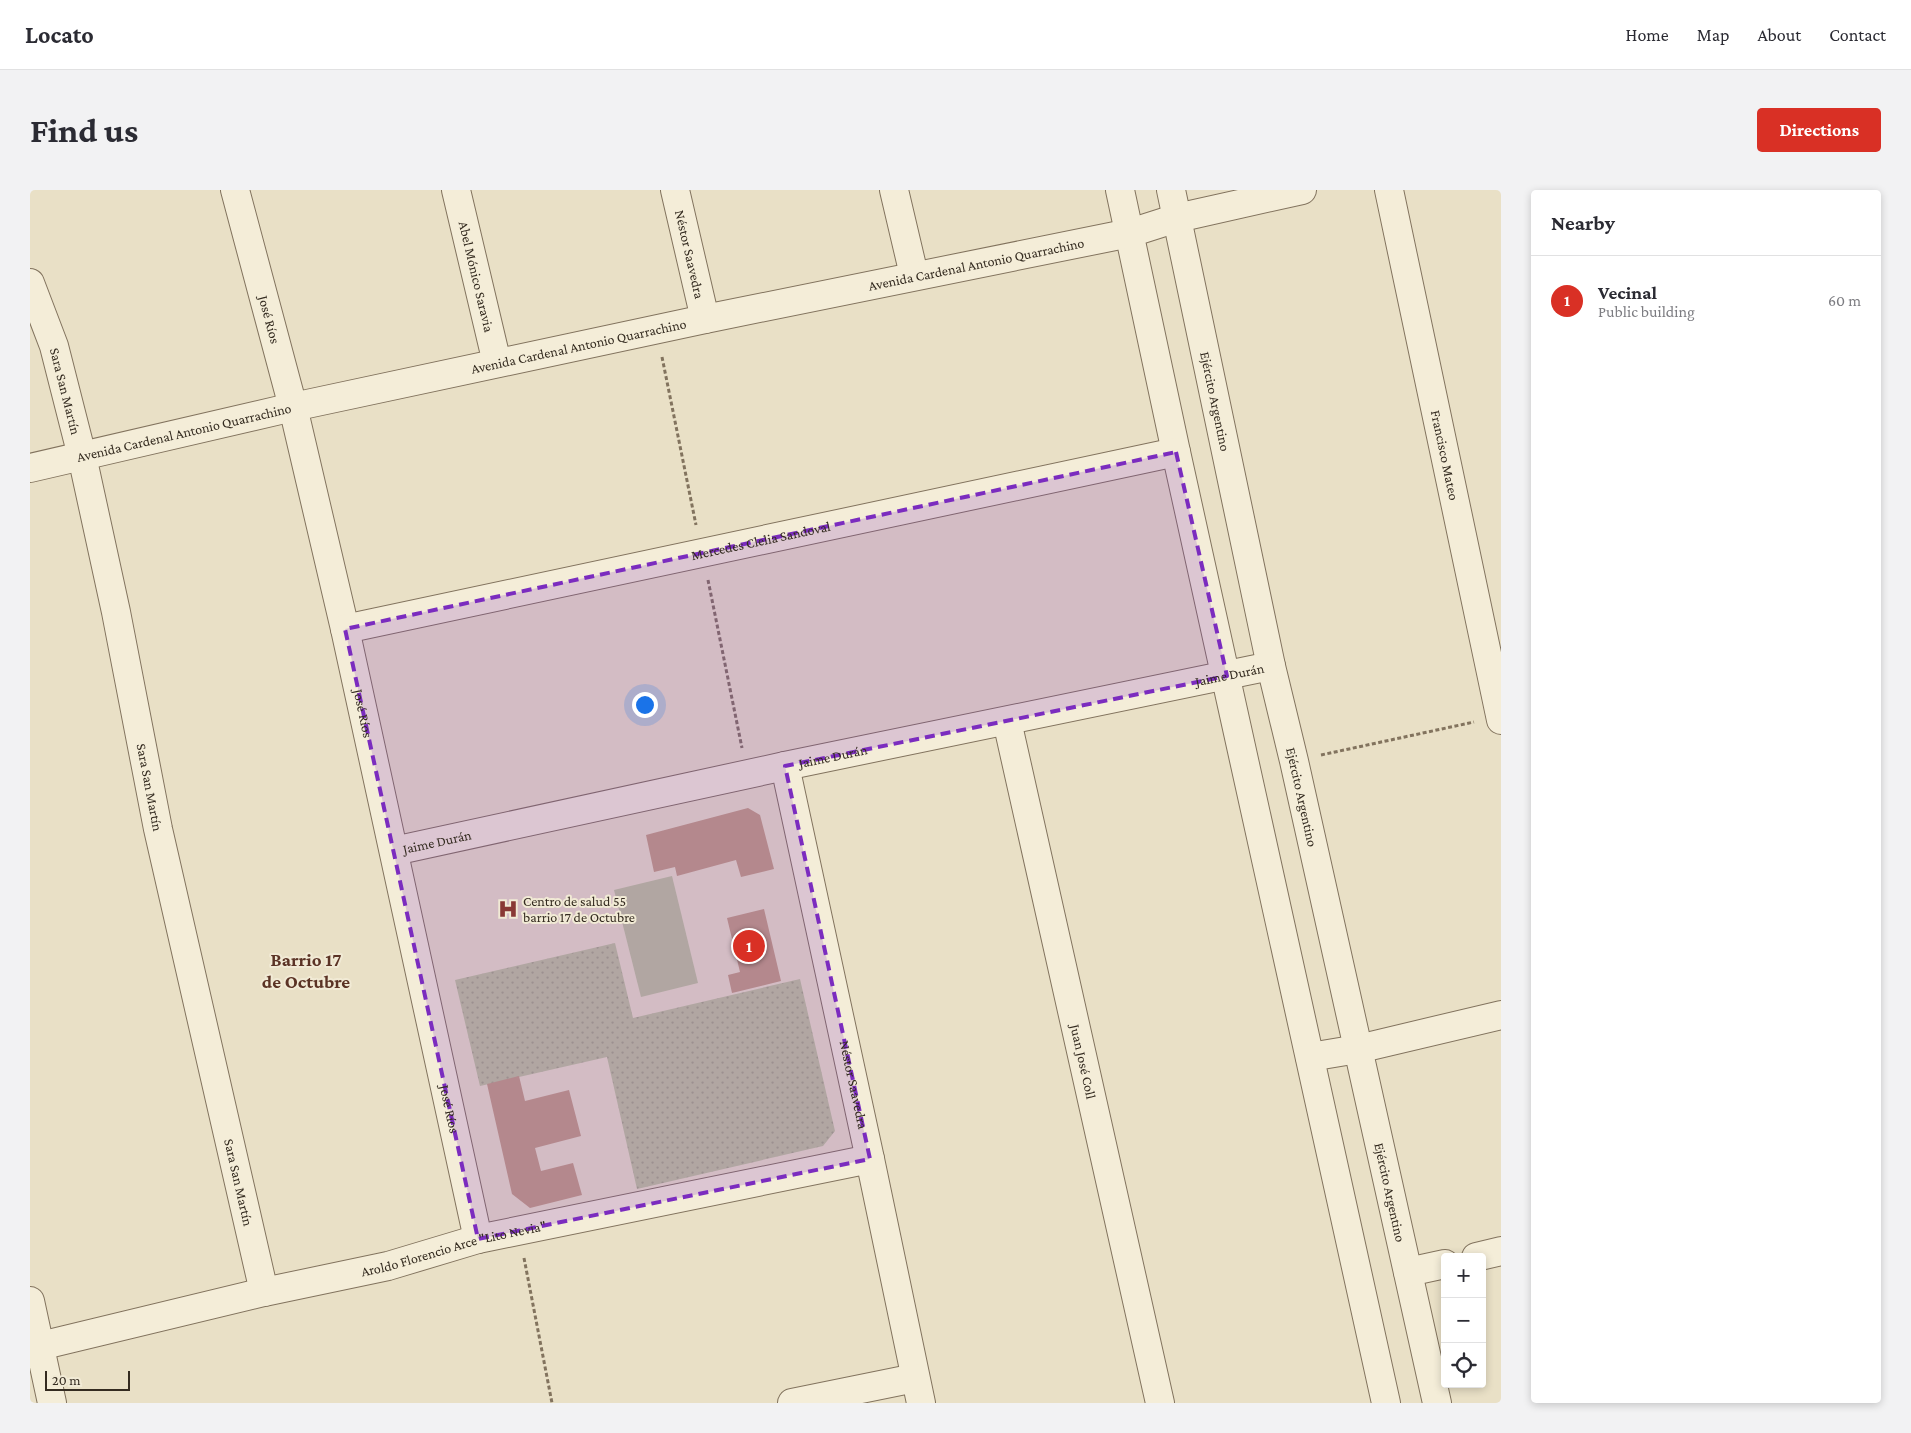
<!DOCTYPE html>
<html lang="en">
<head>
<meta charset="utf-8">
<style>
	body { margin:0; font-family:"Crimson Pro",serif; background:#f2f2f3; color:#2b2b33 }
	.controls { position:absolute; right:15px; bottom:15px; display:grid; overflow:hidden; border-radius:5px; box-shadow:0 2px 8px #0003 }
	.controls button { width:45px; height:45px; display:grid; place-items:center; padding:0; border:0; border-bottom:1px solid #e1e1e2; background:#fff; color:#2b2b33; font:25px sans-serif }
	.scale { position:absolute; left:15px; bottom:12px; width:85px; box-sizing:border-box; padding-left:5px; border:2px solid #342b20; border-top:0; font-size:14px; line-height:18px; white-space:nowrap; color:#342b20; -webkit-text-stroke:4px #f1ead5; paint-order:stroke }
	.you { position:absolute; left:614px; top:514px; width:18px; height:18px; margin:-12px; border:4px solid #fff; border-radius:50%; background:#1a73e8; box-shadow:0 0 0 8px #1a73e833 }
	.badge { display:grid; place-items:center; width:32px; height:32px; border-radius:50%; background:#d93025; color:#fff; font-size:16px; font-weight:700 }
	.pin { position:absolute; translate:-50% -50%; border:2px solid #fff; box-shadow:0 1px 5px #0006 }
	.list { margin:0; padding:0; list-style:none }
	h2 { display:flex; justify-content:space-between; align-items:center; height:65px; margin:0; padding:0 20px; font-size:21px }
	h2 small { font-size:16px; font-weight:400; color:#7c7c81 }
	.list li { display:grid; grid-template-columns:32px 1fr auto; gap:15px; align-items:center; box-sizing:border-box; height:90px; padding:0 20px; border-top:1px solid #e1e1e2 }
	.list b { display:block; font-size:19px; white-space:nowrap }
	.list p { margin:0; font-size:16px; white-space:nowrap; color:#7c7c81 }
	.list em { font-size:16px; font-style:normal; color:#7c7c81 }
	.icon { flex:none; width:28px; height:28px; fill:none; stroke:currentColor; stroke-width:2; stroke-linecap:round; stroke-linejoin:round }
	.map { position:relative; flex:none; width:1471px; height:1213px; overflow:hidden; border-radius:5px }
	header { display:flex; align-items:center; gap:30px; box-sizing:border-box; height:70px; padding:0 25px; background:#fff; border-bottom:1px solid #e1e1e2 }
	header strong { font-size:24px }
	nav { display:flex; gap:28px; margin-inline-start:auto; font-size:18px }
	.intro { display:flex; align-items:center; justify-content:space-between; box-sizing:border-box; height:120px; padding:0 30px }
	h1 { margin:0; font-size:35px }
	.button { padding:12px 22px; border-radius:5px; background:#d93025; color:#fff; font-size:18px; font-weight:700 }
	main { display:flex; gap:30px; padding:0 30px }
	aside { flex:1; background:#fff; border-radius:5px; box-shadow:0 2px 8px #0003 }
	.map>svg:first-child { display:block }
	.grass { fill:url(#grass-dots) }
	.garden { fill:#bec59b }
	.building { fill:#c29f81 }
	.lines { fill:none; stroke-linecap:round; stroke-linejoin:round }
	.minor-casing { stroke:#82735e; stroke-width:30 }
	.path { stroke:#82735e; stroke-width:3; stroke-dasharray:4 2.5; stroke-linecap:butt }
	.minor { stroke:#f4edd8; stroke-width:28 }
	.marked { fill:#7b2cbf; fill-opacity:0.2; stroke:#7b2cbf; stroke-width:4; stroke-dasharray:10 6; stroke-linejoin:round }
	.labels { text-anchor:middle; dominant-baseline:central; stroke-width:4; stroke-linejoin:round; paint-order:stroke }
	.street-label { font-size:14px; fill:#342b20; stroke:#f1ead5 }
	.poi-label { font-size:14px; fill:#342b20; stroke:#f1ead5; text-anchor:start }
	.district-label { font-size:19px; font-weight:bold; fill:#5b3325; stroke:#f1ead5 }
</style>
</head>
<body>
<header>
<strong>Locato</strong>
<nav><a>Home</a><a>Map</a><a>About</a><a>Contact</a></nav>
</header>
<div class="intro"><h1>Find us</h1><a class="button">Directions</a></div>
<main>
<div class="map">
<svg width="1471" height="1213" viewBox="0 0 1471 1213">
	<defs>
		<pattern id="grass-dots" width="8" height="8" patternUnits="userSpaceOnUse" patternTransform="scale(1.25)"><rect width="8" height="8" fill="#bec59b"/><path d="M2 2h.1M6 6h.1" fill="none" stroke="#a4a985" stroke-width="1.8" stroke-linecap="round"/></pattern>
	</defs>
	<rect width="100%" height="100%" fill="#e9e0c6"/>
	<!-- grass -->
	<path class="grass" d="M 585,753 L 603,828 L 770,789 L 805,941 L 793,956 L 607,999 L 577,867 L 450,896 L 425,790 Z"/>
	<!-- garden -->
	<path class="garden" d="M 642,686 L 668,793 L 611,807 L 584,700 Z"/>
	<!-- building -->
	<g class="building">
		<path d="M 718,618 L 730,625 L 744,679 L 711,687 L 706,670 L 647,686 L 645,677 L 624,682 L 616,645 Z"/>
		<path d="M 734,719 L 751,791 L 702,803 L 698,785 L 710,782 L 697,728 Z"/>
		<path d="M 489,886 L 495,911 L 539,900 L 551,946 L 505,958 L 511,981 L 543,973 L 552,1005 L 500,1018 L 482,1004 L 457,894 Z"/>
	</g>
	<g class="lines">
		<defs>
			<g id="minor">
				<path id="s1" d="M 205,0 L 263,217 L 315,439 L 448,1049"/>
				<path id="s2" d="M 426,0 L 467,173"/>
				<path id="s3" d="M 645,0 L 675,129"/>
				<path d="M 864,0 L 884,85"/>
				<path d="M 1090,0 L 1146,262 L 1356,1213"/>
				<path id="s4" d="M 1141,0 L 1241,476 L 1264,571 L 1407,1213"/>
				<path id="s5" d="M 1359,0 L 1471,530"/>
				<path id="s6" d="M 0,93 L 24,156 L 52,266 L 86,422 L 128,639 L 234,1102"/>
				<path id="s7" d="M 0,278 L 263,217 L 675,129 L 1100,43 L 1147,28 L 1272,0"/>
				<path id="s8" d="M 315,439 L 1146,262"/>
				<path id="s9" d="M 977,531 L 1130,1213"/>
				<path id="s10" d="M 755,576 L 840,969 L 891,1213"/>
				<path id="s11" d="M 364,661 L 755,576 L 1241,476"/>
				<path d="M 1280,867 L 1328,859 L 1471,825"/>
				<path d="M 1446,1067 L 1471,1061"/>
				<path d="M 1378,1082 L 1415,1074"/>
				<path d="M 0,1111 L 22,1213"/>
				<path id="s12" d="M 10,1156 L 234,1102 L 358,1076 L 448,1049 L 840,969"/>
				<path d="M 762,1213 L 885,1188"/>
			</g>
		</defs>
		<!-- minor casing -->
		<use href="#minor" class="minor-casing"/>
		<!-- path -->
		<g class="path">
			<path d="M 632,167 L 666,335"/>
			<path d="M 678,390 L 712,558"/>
			<path d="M 1291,565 L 1444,532"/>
			<path d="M 494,1068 L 522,1213"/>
		</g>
		<!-- minor -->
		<use href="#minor" class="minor"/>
	</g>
	<!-- marked area -->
	<path class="marked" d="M 1146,262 L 1197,486 L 755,576 L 840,969 L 448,1049 L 315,439 Z"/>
	<!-- icons -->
	<defs>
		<symbol id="hospital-bare" viewBox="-9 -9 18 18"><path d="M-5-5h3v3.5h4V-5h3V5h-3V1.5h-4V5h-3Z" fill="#893935" stroke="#f1ead5" stroke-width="2.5" paint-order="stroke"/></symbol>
	</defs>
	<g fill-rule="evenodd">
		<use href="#hospital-bare" x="464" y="705" width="28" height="28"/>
	</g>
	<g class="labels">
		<!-- street labels -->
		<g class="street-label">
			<text stroke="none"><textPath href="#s3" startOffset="66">Néstor Saavedra</textPath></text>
			<text stroke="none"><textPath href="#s7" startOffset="968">Avenida Cardenal Antonio Quarrachino</textPath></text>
			<text stroke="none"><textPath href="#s2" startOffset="89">Abel Mónico Saravia</textPath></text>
			<text stroke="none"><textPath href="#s1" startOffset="134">José Ríos</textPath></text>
			<text stroke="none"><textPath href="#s7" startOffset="562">Avenida Cardenal Antonio Quarrachino</textPath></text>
			<text stroke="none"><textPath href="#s6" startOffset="114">Sara San Martín</textPath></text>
			<text stroke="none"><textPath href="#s4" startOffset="216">Ejército Argentino</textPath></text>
			<text stroke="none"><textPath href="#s7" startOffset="158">Avenida Cardenal Antonio Quarrachino</textPath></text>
			<text stroke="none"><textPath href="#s5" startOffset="271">Francisco Mateo</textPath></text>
			<text stroke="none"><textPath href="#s8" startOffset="425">Mercedes Clelia Sandoval</textPath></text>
			<text stroke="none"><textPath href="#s11" startOffset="854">Jaime Durán</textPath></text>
			<text stroke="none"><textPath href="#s1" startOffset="539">José Ríos</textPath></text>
			<text stroke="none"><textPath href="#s11" startOffset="449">Jaime Durán</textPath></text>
			<text stroke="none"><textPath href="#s6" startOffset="519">Sara San Martín</textPath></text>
			<text stroke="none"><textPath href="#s4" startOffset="621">Ejército Argentino</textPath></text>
			<text stroke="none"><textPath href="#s11" startOffset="44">Jaime Durán</textPath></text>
			<text stroke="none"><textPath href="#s9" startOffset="349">Juan José Coll</textPath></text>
			<text stroke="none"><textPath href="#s10" startOffset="326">Néstor Saavedra</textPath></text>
			<text stroke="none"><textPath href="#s1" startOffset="944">José Ríos</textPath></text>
			<text stroke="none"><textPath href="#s6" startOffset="924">Sara San Martín</textPath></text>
			<text stroke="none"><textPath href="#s4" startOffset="1026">Ejército Argentino</textPath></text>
			<text stroke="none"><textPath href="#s12" startOffset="425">Aroldo Florencio Arce "Lito Nevia"</textPath></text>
		</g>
		<!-- poi labels -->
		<g class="poi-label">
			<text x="493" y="711">Centro de salud 55<tspan x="493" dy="16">barrio 17 de Octubre</tspan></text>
		</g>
		<!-- district labels -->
		<g class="district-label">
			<text x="276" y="769">Barrio 17<tspan x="276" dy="22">de Octubre</tspan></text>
		</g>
	</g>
</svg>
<div class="controls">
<button>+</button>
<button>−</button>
<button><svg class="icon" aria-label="locate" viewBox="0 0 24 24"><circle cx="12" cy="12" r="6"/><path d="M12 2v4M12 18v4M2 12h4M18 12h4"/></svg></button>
</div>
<div class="scale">20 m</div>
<div class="you"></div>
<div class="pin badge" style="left:719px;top:756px">1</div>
</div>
<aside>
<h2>Nearby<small></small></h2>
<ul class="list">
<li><span class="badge">1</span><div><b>Vecinal</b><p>Public building</p></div><em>60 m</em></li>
</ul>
</aside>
</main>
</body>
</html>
